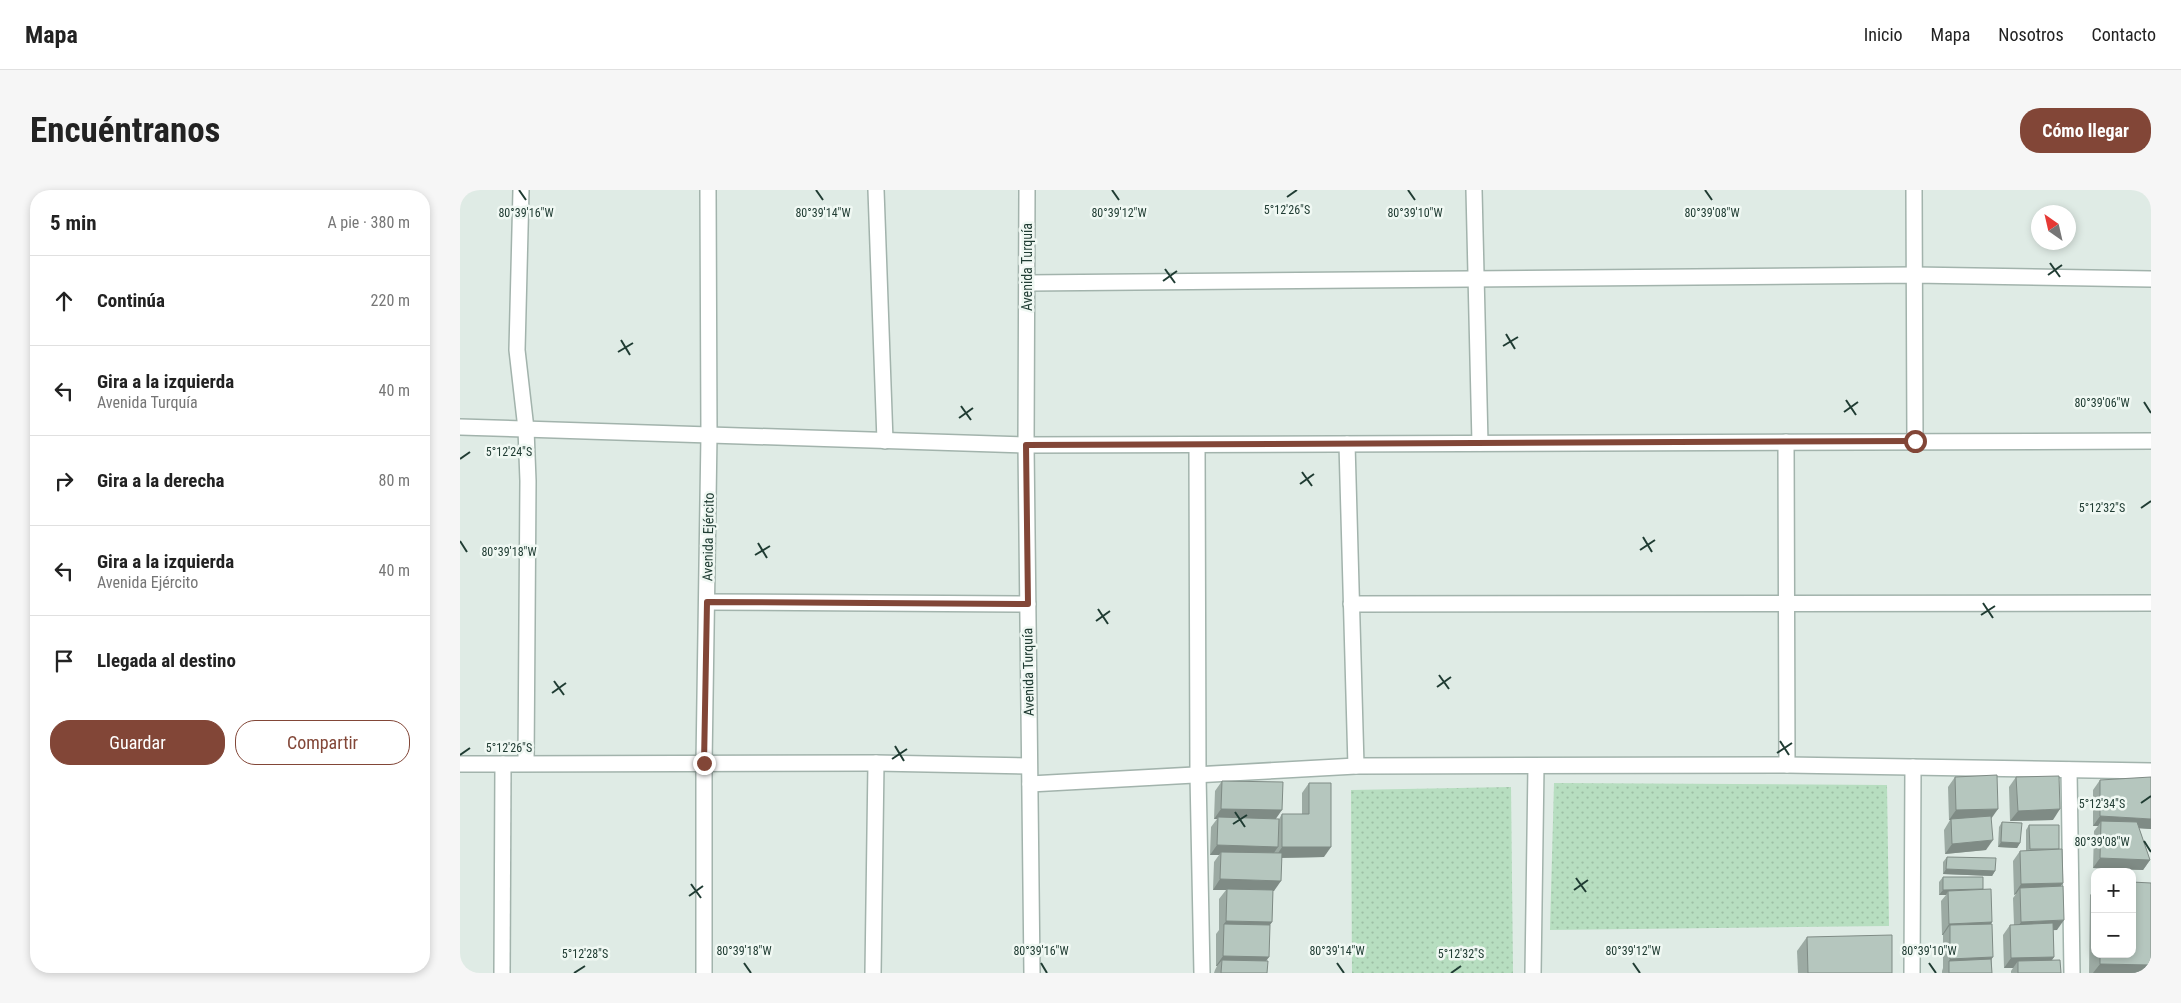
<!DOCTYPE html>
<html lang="es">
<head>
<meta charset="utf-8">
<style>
	body { margin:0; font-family:"Roboto Condensed",sans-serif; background:#f6f6f6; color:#222 }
	.controls { position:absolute; right:15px; bottom:15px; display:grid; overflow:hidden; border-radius:10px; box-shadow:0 2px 8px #0003 }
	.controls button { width:45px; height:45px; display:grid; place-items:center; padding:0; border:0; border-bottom:1px solid #e0e0e0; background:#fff; color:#222; font:25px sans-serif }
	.compass { position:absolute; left:1571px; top:15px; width:45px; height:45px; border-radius:50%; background:#fff; box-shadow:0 2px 8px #0003; rotate:326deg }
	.stop { position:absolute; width:15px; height:15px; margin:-11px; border:4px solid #824637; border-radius:50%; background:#fff }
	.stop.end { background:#824637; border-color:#fff; box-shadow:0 1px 5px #0008 }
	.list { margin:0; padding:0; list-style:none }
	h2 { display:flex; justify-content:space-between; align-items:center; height:65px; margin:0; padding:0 20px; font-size:21px }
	h2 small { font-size:16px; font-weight:400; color:#767676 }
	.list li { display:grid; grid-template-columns:32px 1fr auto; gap:15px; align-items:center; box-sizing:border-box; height:90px; padding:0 20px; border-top:1px solid #e0e0e0 }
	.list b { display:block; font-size:19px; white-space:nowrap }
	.list p { margin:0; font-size:16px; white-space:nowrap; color:#767676 }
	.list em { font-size:16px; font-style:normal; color:#767676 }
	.actions { display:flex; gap:10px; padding:15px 20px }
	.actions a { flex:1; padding:11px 0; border:1px solid #824637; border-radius:20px; text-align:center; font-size:18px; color:#824637 }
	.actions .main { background:#824637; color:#fff }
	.icon { flex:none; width:28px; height:28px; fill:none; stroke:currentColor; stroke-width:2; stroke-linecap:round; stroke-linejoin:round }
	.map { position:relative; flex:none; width:1691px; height:783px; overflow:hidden; border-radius:20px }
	header { display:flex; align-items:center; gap:30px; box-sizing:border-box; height:70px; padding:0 25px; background:#fff; border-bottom:1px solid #e0e0e0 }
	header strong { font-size:24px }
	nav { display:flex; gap:28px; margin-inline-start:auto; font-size:18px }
	.intro { display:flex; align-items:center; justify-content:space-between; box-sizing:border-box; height:120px; padding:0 30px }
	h1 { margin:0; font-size:35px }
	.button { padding:12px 22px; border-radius:20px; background:#824637; color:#fff; font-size:18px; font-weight:700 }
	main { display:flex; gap:30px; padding:0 30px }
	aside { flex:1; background:#fff; border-radius:20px; box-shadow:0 2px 8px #0003 }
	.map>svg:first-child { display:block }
	.green { fill:url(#green-dots) }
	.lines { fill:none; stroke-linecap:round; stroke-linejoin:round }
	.minor-casing { stroke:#a2b3ac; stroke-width:18 }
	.minor { stroke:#fff; stroke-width:15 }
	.wall { fill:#9caaa3 }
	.shaded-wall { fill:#7f8b85 }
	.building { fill:#b5c6be; stroke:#7f8b85 }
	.route { stroke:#824637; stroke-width:6 }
	.ticks { fill:none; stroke:#203c33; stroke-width:2 }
	.labels { text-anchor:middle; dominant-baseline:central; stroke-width:5; stroke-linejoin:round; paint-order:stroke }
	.street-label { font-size:14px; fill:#203c33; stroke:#f0f8f3 }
	.ticks-label { font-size:12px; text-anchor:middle; fill:#203c33; stroke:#f0f8f3; stroke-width:5; stroke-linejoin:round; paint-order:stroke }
</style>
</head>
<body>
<header>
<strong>Mapa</strong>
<nav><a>Inicio</a><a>Mapa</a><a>Nosotros</a><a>Contacto</a></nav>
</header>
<div class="intro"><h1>Encuéntranos</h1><a class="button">Cómo llegar</a></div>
<main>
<aside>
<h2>5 min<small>A pie · 380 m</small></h2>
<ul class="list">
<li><svg class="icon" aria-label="ahead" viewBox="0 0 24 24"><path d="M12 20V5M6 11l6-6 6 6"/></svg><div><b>Continúa</b></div><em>220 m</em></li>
<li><svg class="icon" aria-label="left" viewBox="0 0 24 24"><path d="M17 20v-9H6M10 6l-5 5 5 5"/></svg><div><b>Gira a la izquierda</b><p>Avenida Turquía</p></div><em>40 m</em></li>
<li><svg class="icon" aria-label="right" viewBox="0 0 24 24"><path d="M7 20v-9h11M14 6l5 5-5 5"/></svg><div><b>Gira a la derecha</b></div><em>80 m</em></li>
<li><svg class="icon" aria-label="left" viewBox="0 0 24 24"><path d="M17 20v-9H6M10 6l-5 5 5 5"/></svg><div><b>Gira a la izquierda</b><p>Avenida Ejército</p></div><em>40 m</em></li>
<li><svg class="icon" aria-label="arrive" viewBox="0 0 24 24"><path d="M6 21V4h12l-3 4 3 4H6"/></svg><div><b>Llegada al destino</b></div></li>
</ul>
<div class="actions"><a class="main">Guardar</a><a>Compartir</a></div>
</aside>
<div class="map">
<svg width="1691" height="783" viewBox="0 0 1691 783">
	<defs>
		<pattern id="green-dots" width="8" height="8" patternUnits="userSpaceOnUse" patternTransform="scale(1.25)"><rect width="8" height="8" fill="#b7dec0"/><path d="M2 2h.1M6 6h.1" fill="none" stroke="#9dbfa5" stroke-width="1.8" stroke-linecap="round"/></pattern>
	</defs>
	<rect width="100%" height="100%" fill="#dfebe5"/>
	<!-- green -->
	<g class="green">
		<path d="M 1094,593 L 1427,595 L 1429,736 L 1090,740 Z"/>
		<path d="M 1051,597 L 1053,783 L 892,783 L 891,600 Z"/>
	</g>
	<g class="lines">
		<defs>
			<g id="minor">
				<path d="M 61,0 L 57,160 L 66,239 L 68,291 L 66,573"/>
				<path d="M 416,0 L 425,251"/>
				<path d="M 567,0 L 566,255 L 572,783"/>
				<path d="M 1014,0 L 1020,253"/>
				<path d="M 1454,0 L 1455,251"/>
				<path d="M 567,93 L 1454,85 L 1691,89"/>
				<path d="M 0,237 L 566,255 L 1691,251"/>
				<path d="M 1326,252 L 1327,575"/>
				<path d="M 887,254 L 896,576"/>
				<path d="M 737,255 L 738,585 L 742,783"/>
				<path d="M 247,412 L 568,414"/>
				<path d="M 891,414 L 1691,413"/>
				<path d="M 0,574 L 416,573 L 569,576"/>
				<path d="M 1609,580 L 1612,783"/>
				<path d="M 570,594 L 896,576 L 1327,575 L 1691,581"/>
				<path d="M 42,783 L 43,574"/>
				<path d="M 244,783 L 244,573 L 249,245 L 248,0"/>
				<path d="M 413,783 L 416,573"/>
				<path d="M 1073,783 L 1076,576"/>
				<path d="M 1452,783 L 1453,577"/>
			</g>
		</defs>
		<!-- minor casing -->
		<use href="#minor" class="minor-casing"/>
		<!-- minor -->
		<use href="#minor" class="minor"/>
	</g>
	<!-- wall -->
	<g class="wall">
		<path d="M 1495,587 L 1531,629 L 1526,660 L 1485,664 L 1484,640 L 1490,630 L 1489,630 L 1488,597 Z"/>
		<path d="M 1556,587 L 1593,630 L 1550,631 L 1549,597 Z"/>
		<path d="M 1640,590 L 1691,639 L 1679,638 L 1690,670 L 1683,680 L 1633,678 L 1634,641 L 1638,636 L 1633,636 L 1633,600 Z"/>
		<path d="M 762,591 L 816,629 L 819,629 L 822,624 L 842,624 L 842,603 L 849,593 L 864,667 L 822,668 L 814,701 L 813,701 L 812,732 L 810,735 L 806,771 L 807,783 L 754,783 L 755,780 L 757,776 L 756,776 L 756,744 L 759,740 L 759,709 L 766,700 L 753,700 L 754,672 L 759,665 L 750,665 L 751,637 L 757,629 L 754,629 L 755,601 Z"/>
		<path d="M 1542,632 L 1560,653 L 1557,658 L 1538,657 L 1539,637 Z"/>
		<path d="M 1569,635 L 1599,659 L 1601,696 L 1597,740 L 1593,740 L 1594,767 L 1592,770 L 1601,783 L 1551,783 L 1551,781 L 1553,778 L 1544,778 L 1543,745 L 1550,735 L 1554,735 L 1553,708 L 1556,704 L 1554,705 L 1553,671 L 1560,661 L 1566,661 L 1566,640 Z"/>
		<path d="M 1487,667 L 1535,681 L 1532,686 L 1483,684 L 1483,672 Z"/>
		<path d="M 1483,687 L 1523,699 L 1532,732 L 1531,734 L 1532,783 L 1482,783 L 1482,781 L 1483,778 L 1483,745 L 1482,745 L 1481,711 L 1486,705 L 1479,705 L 1479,692 Z"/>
		<path d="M 1691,693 L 1691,783 L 1691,781 L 1689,783 L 1629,783 L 1630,705 L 1635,699 L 1635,764 L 1672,764 Z"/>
		<path d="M 1347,747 L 1432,783 L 1338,783 L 1337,761 Z"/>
	</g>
	<!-- shaded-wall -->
	<g class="shaded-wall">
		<path d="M 761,619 L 822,620 L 815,630 L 758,627 L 757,629 L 754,629 Z"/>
		<path d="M 1538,619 L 1531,629 L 1489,630 L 1496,620 Z"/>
		<path d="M 1600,619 L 1593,630 L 1550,631 L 1558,621 Z"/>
		<path d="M 1640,626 L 1691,629 L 1691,639 L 1641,636 L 1641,631 L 1638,636 L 1633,636 Z"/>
		<path d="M 1533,650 L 1526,660 L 1485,664 L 1492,654 Z"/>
		<path d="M 1541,652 L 1560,653 L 1557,658 L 1538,657 Z"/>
		<path d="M 757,655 L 818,657 L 811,667 L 761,662 L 759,665 L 750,665 Z"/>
		<path d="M 822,657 L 871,657 L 864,667 L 815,668 Z"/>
		<path d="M 1640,668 L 1690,670 L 1683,680 L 1633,678 Z"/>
		<path d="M 1486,679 L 1535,681 L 1532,686 L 1483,684 Z"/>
		<path d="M 760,689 L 821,691 L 814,701 L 767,700 L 767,699 L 766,700 L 753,700 Z"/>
		<path d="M 1603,693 L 1596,703 L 1560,698 L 1556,704 L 1554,705 L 1561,694 Z"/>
		<path d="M 1523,699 L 1488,701 L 1486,705 L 1479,705 L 1483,700 Z"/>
		<path d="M 1604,730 L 1597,740 L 1554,742 L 1561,732 Z"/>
		<path d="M 766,731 L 812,732 L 805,742 L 764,734 Z"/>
		<path d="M 1532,732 L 1525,743 L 1490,735 L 1483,745 L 1482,745 L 1489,734 Z"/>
		<path d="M 763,766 L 809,767 L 802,777 L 762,770 L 757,776 L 756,776 Z"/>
		<path d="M 1533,767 L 1526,777 L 1489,771 L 1490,769 Z"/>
		<path d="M 1594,767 L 1587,777 L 1558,771 L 1553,778 L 1544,778 L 1551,768 Z"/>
		<path d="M 1640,774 L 1691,775 L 1691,781 L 1689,783 L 1633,783 Z"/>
	</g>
	<!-- building -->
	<g class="building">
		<path d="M 1537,585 L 1538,619 L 1496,620 L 1495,587 Z"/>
		<path d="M 1599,586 L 1600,619 L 1558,621 L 1556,587 Z"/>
		<path d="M 1691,587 L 1691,629 L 1640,626 L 1640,590 Z"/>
		<path d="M 762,591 L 823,592 L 822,620 L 761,619 Z"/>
		<path d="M 849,593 L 871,593 L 871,657 L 822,657 L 822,624 L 849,624 Z"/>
		<path d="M 1531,626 L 1533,650 L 1492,654 L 1491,629 Z"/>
		<path d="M 758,627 L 819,629 L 818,657 L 757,655 Z"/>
		<path d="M 1641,631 L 1677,632 L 1690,670 L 1640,668 Z"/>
		<path d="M 1542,632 L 1562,633 L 1560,653 L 1541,652 Z"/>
		<path d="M 1569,635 L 1599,635 L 1599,659 L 1570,659 Z"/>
		<path d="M 1602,659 L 1603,693 L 1561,694 L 1560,661 Z"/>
		<path d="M 761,662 L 822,663 L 821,691 L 760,689 Z"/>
		<path d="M 1487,667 L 1536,668 L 1535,681 L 1486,679 Z"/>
		<path d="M 1483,687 L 1523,687 L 1523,699 L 1483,700 Z"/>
		<path d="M 1672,692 L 1691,693 L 1691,775 L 1640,774 L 1640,764 L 1672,764 Z"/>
		<path d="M 1603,696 L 1604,730 L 1561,732 L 1560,698 Z"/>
		<path d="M 767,699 L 813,700 L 812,732 L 766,731 Z"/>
		<path d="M 1531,699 L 1532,732 L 1489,734 L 1488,701 Z"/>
		<path d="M 1593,733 L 1594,767 L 1551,768 L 1550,735 Z"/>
		<path d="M 764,734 L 810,735 L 809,767 L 763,766 Z"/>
		<path d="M 1532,734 L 1533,767 L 1490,769 L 1490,735 Z"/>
		<path d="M 1432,745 L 1432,783 L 1348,783 L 1347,747 Z"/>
		<path d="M 1531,769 L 1532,783 L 1489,783 L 1489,771 Z"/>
		<path d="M 762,770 L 808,771 L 807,783 L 761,783 Z"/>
		<path d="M 1600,770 L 1601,783 L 1558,783 L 1558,771 Z"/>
	</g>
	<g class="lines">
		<!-- route -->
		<path class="route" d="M 244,573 L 247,412 L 568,414 L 566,255 L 1455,251"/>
	</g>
	<!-- ticks -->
	<path class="ticks" d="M 59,0 L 66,10M 356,0 L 363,10M 652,0 L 659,10M 948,0 L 955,10M 1245,0 L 1252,10M 827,7 L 837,0M 1590,73 L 1600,87M 705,79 L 715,93M 1588,85 L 1602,75M 703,91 L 717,81M 1046,144 L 1055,159M 161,150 L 170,165M 1043,156 L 1058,147M 158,162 L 173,153M 1386,210 L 1396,225M 1684,212 L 1691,223M 501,216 L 511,230M 1384,222 L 1398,212M 499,228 L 513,218M 0,269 L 10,262M 842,282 L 852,296M 840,294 L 854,284M 1681,318 L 1691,311M 1183,347 L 1192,362M 0,351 L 7,362M 298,353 L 307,368M 1180,360 L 1195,350M 295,365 L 310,356M 1523,413 L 1533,428M 638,419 L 648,434M 1521,425 L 1535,416M 636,431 L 650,421M 979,485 L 989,499M 94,491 L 104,505M 977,497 L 991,487M 92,503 L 106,493M 1320,551 L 1329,565M 435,556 L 444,571M 1317,563 L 1332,553M 0,565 L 10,558M 432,569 L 447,559M 1681,613 L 1691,606M 775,622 L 785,637M 773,634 L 787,625M 1684,651 L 1691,662M 1116,688 L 1126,702M 231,694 L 241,708M 1114,700 L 1128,690M 229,706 L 243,696M 284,773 L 291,783M 581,773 L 587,783M 877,773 L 884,783M 1173,773 L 1180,783M 1469,773 L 1476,783M 114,783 L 125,776M 991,783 L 1001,776"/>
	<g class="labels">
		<!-- street labels -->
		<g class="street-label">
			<text transform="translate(567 77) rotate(-90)">Avenida Turquía</text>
			<text transform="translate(248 347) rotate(-89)">Avenida Ejército</text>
			<text transform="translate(568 482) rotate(-91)">Avenida Turquía</text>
		</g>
	</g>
	<g class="ticks-label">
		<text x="827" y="24">5°12'26"S</text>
		<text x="66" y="27">80°39'16"W</text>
		<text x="363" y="27">80°39'14"W</text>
		<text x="659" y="27">80°39'12"W</text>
		<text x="955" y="27">80°39'10"W</text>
		<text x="1252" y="27">80°39'08"W</text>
		<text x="1642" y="217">80°39'06"W</text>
		<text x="49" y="266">5°12'24"S</text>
		<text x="1642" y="322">5°12'32"S</text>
		<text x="49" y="366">80°39'18"W</text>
		<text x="49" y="562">5°12'26"S</text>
		<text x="1642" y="618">5°12'34"S</text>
		<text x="1642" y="656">80°39'08"W</text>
		<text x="284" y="765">80°39'18"W</text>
		<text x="581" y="765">80°39'16"W</text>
		<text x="877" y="765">80°39'14"W</text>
		<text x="1173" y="765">80°39'12"W</text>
		<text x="1469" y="765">80°39'10"W</text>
		<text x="125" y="768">5°12'28"S</text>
		<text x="1001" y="768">5°12'32"S</text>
	</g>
</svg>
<div class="controls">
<button>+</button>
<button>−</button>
</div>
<svg class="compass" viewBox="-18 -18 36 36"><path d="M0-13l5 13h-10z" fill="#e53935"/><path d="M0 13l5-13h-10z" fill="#767676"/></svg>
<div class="stop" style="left:1455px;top:251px"></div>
<div class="stop end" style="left:244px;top:573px"></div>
</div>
</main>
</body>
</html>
